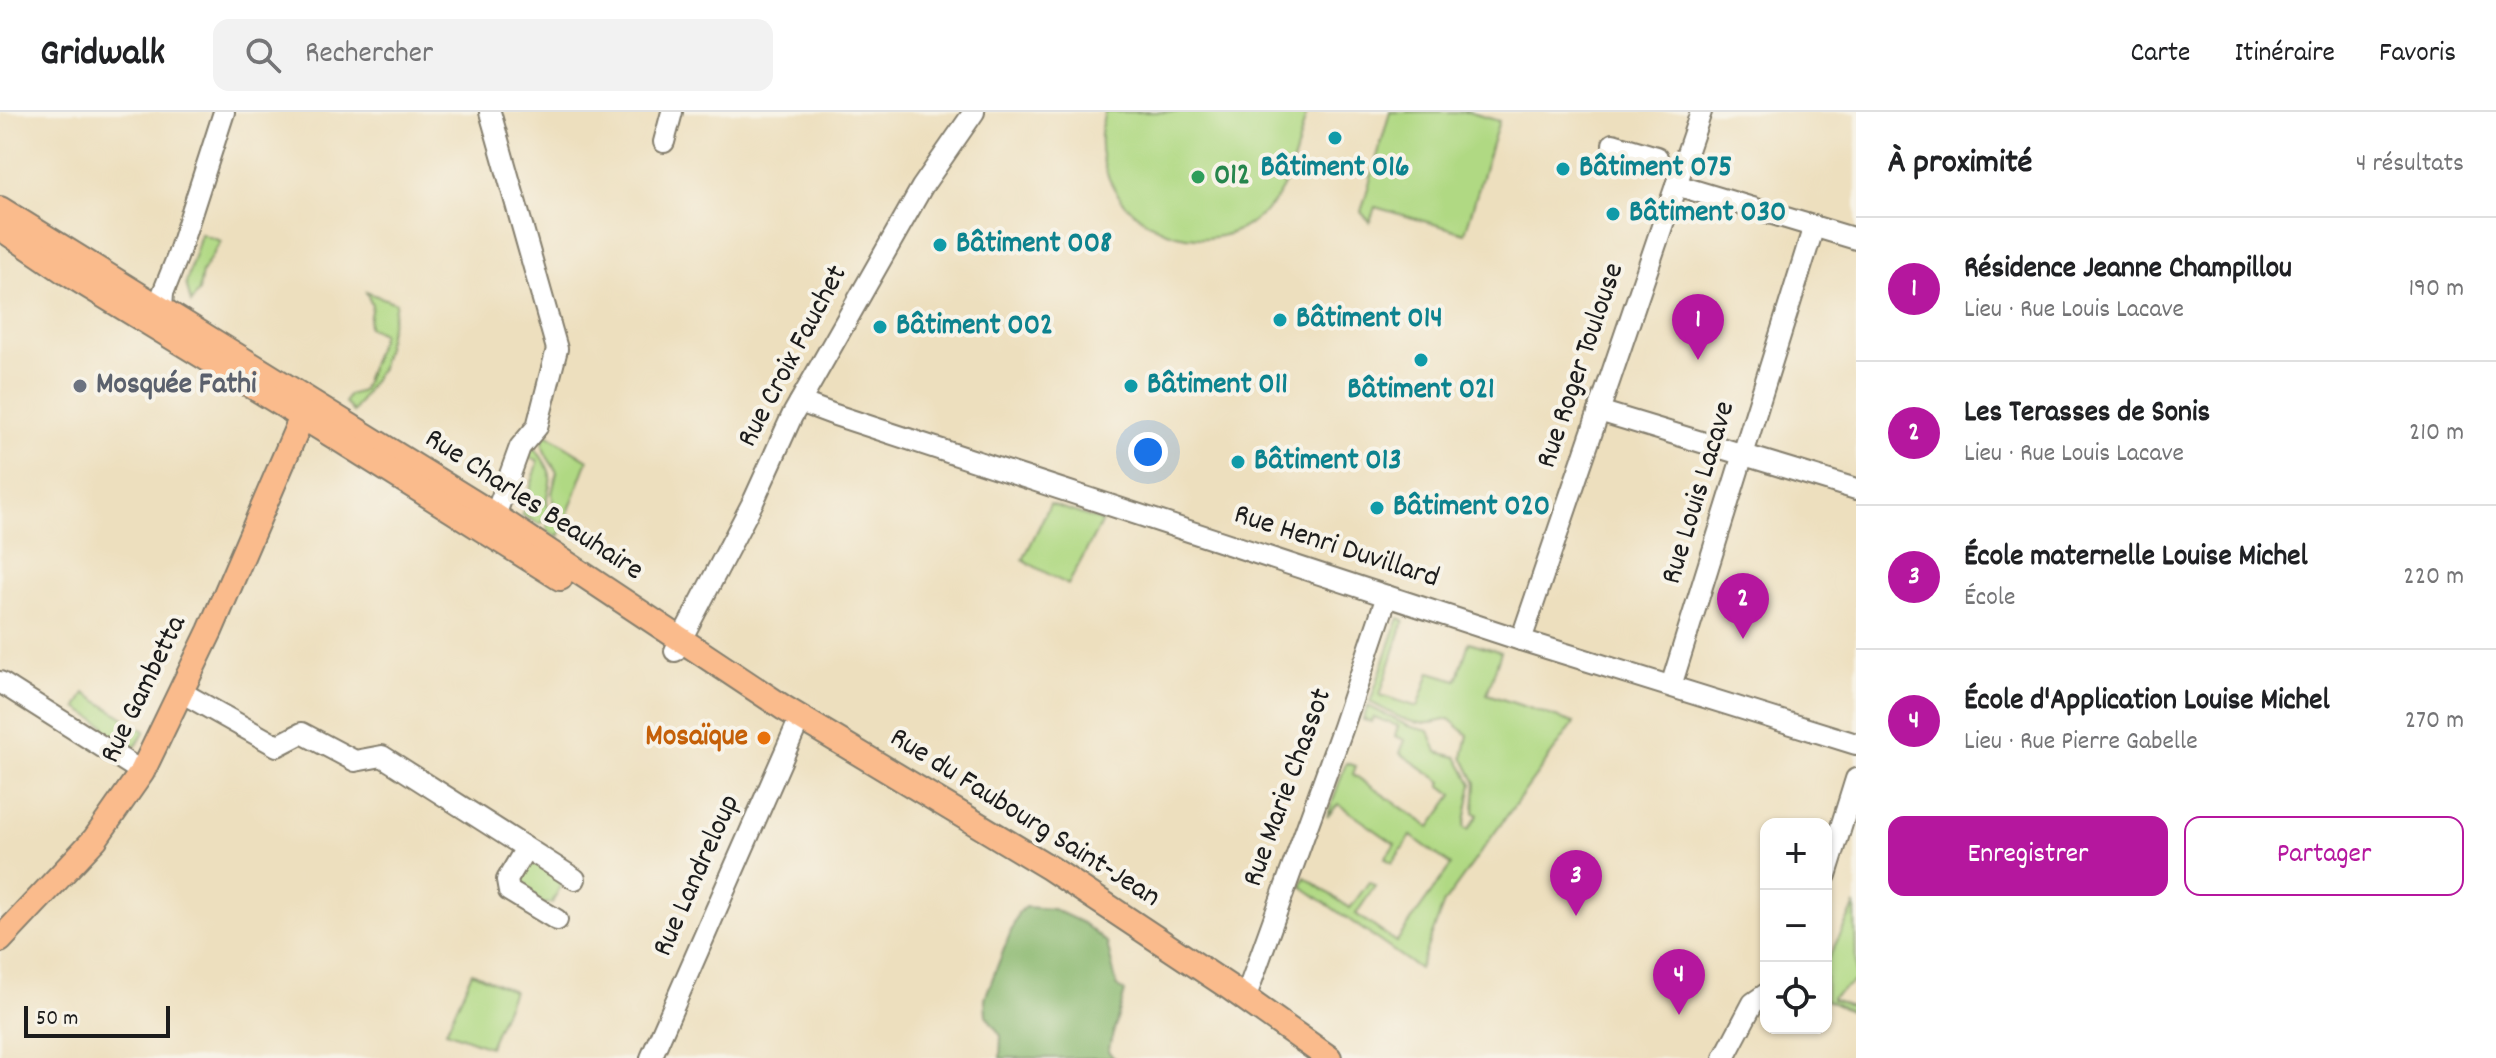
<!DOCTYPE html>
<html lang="fr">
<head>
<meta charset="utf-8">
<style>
	body { margin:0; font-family:Dekko,sans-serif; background:#f2f2f2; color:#202124 }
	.controls { position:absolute; right:24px; bottom:24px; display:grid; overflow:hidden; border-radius:16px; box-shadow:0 2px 6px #0004 }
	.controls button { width:72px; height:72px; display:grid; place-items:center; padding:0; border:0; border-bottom:2px solid #e0e0e0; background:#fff; color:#202124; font:40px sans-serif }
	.scale { position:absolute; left:24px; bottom:20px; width:146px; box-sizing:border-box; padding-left:8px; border:4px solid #1c1c1c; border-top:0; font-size:22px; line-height:28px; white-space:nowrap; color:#1c1c1c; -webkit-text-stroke:6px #f7f3e8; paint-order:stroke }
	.you { position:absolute; left:1148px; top:340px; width:28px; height:28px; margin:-20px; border:6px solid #fff; border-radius:50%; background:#1a73e8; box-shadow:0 0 0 12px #1a73e833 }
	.badge { display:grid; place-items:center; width:52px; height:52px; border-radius:50%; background:#b5179e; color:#fff; font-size:26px; font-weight:700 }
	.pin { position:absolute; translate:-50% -66px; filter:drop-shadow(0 2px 4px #0008) }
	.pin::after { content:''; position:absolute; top:42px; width:28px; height:24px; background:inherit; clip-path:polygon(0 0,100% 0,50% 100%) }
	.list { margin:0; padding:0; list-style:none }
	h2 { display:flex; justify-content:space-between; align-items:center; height:104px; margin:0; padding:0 32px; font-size:34px }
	h2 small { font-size:26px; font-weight:400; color:#757577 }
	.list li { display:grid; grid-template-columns:52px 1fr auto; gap:24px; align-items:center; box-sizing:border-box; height:144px; padding:0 32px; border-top:2px solid #e0e0e0 }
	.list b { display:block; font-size:30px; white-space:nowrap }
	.list p { margin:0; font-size:26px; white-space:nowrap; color:#757577 }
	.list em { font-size:26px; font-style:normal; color:#757577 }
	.actions { display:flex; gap:16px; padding:24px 32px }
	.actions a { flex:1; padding:18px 0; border:2px solid #b5179e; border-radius:16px; text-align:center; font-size:28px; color:#b5179e }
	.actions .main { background:#b5179e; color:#fff }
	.icon { flex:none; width:44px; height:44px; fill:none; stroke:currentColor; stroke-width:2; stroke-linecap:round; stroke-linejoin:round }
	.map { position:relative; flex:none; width:1856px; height:946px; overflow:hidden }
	header { display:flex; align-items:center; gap:48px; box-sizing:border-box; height:112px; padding:0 40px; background:#fff; border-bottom:2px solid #e0e0e0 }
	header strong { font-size:38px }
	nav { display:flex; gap:44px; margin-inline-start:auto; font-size:28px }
	.search { width:560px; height:72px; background:#f2f2f2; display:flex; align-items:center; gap:20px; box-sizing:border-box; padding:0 28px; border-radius:16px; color:#757577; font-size:30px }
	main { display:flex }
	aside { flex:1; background:#fff }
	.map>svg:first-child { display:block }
	.green { fill:#b0d983; stroke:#667a50; stroke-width:2 }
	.forest { fill:#8cb971; stroke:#546a46; stroke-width:2 }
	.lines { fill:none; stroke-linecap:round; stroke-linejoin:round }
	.minor-casing { stroke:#847e6d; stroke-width:24 }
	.major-casing { stroke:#847e6d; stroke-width:28 }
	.minor { stroke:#fff; stroke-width:20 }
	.major { stroke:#fabb8c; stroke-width:24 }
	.culture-dot { fill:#0f9aa8; stroke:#f7f3e8; stroke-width:3 }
	.leisure-dot { fill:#2e9e5b; stroke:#f7f3e8; stroke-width:3 }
	.worship-dot { fill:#6b7280; stroke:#f7f3e8; stroke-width:3 }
	.food-dot { fill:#e8710a; stroke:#f7f3e8; stroke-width:3 }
	.labels { text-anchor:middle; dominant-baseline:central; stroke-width:8; stroke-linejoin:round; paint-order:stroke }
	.culture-label { font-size:30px; font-weight:bold; fill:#0d838f; stroke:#f7f3e8; text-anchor:start }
	.leisure-label { font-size:30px; font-weight:bold; fill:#27864d; stroke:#f7f3e8; text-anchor:start }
	.street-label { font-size:30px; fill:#1c1c1c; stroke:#f7f3e8 }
	.worship-label { font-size:30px; font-weight:bold; fill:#5b616d; stroke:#f7f3e8; text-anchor:start }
	.food-label { font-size:30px; font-weight:bold; fill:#c56008; stroke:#f7f3e8; text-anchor:end }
</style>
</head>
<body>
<header>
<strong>Gridwalk</strong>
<div class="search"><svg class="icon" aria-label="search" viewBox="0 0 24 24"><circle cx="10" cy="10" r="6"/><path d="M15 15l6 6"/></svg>Rechercher</div>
<nav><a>Carte</a><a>Itinéraire</a><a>Favoris</a></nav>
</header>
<main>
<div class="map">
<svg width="1856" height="946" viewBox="0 0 1856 946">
	<rect width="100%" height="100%" fill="#f7f3e8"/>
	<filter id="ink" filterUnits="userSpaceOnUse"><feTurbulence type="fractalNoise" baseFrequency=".0125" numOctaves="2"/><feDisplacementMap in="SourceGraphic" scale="16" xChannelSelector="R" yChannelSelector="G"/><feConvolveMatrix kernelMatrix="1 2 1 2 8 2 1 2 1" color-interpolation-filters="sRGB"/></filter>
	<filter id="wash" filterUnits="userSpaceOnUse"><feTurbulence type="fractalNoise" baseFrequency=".006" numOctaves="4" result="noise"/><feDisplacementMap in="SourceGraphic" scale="32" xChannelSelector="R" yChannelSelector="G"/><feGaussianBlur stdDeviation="1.8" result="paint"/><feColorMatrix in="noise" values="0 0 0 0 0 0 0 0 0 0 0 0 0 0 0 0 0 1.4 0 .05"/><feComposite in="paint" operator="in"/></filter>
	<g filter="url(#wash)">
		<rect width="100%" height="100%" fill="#eddfbe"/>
		<!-- green -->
		<g class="green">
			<path d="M 1105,0 L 1307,0 C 1298,30 1293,67 1272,92 C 1204,172 1076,99 1105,0 Z"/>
			<path d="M 1390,0 L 1468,0 L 1499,9 L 1465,121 L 1375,95 L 1370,110 L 1361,100 Z"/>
			<path d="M 201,122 L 221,129 L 202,160 L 199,179 L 191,191 L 186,171 Z"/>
			<path d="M 366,180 L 396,191 L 381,256 L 353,300 L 345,291 L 348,283 L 362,279 L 382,222 L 368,215 L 372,193 Z"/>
			<path d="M 545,321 L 588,348 L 559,425 L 549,420 L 547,414 L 554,396 L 552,381 L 557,360 C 549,347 538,336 545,321 Z"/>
			<path d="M 533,333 C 540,344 553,358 550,371 C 548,382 545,386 549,398 L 542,411 L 539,412 L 522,403 L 538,351 L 537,348 L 525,344 Z"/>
			<path d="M 1050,392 L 1102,409 L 1068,473 L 1023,448 Z"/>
			<path d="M 1399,506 L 1404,508 L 1380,583 L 1418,595 L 1430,560 L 1457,568 L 1469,530 L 1501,540 L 1487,582 L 1574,611 L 1444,791 L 1419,857 L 1301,774 L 1305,765 L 1350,796 L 1369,770 L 1375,774 L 1356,802 L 1396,830 L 1451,753 L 1411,724 L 1392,751 L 1385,746 L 1395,732 L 1338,692 L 1327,705 L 1346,651 L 1356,654 L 1353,662 L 1430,715 L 1453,683 L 1440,673 L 1442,670 L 1400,641 L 1405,628 L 1395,624 L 1398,614 L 1374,605 L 1372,610 L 1363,608 L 1368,594 L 1408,614 L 1429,619 L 1437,640 L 1457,645 L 1472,672 L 1464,715 L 1468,718 L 1478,703 L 1474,700 L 1476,671 L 1463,645 L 1468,623 L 1449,607 C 1413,618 1401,606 1370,590 Z"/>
			<path d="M 85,581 L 145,619 L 137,633 L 129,636 L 102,619 L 105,614 L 77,596 Z"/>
			<path d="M 537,752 L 559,766 L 560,775 L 552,791 L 543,792 L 517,772 L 530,753 Z"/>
			<path d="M 1855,793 L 1856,868 L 1832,885 L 1832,887 L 1856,896 L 1856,902 L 1826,888 L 1826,851 Z"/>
			<path d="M 472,860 L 513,879 L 489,935 L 446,919 Z"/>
		</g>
		<!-- forest -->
		<path class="forest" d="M 1025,795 L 1053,797 L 1083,811 L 1107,831 L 1117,874 L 1125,880 L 1108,939 L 1114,946 L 1000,946 L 1001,924 L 986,903 L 985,886 L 1018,801 Z"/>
	</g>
	<g filter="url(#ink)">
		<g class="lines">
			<defs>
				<g id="minor">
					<path d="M 490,0 L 557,237 L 537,315 L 520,335 L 495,404"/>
					<path d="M 664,30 L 672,0"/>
					<path d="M 1613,32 L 1657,45"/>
					<path d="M 1676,73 L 1856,127"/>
					<path d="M 161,210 L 163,181 L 177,146 L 224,0"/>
					<path d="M 800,290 L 835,303 L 1521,528 L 1856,632"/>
					<path d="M 1599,299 L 1856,377"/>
					<path d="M 1521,528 L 1701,0"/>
					<path d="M 675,539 L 754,388 L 792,304 L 922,75 L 974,0"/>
					<path d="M 0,570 L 142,660"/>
					<path d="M 1671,574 L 1814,114"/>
					<path d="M 181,580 L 277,634 L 302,621 L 355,649 L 382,644 L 575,767"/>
					<path d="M 526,736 L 507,768 L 509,779 L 557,808"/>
					<path d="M 1826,763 L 1856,667"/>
					<path d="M 1245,887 L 1343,615 L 1387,484"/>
					<path d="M 651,946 L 800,606"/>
					<path d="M 1724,946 L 1753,891 L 1766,882"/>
				</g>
				<g id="major">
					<path d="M 0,97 L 495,404 L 784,596 L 1050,756 L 1229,875 L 1329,946"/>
					<path d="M 1,116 L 64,159 L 342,329 L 560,466"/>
					<path d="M 0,828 L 95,727 L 142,660 L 210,519 L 302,305 L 317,303"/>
				</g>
			</defs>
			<!-- minor casing -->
			<use href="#minor" class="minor-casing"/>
			<!-- major casing -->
			<use href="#major" class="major-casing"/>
			<!-- minor -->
			<use href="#minor" class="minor"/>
			<!-- major -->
			<use href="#major" class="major"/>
		</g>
	</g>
	<!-- markers -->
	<g class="culture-dot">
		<circle cx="1335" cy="26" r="8"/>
		<circle cx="1563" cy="57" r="8"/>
		<circle cx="1613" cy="102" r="8"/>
		<circle cx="940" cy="133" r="8"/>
		<circle cx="1280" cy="208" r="8"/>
		<circle cx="880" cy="215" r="8"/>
		<circle cx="1421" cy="248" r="8"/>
		<circle cx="1131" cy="274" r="8"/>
		<circle cx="1238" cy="350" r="8"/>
		<circle cx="1377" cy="396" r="8"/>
	</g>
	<circle class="leisure-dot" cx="1198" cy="65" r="8"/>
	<circle class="worship-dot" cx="80" cy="274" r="8"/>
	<circle class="food-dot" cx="764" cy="626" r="8"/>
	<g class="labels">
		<!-- culture labels -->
		<g class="culture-label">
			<text x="1335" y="57" text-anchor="middle">Bâtiment 016</text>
			<text x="1579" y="57">Bâtiment 075</text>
			<text x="1629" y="102">Bâtiment 030</text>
			<text x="956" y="133">Bâtiment 008</text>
			<text x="1296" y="208">Bâtiment 014</text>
			<text x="896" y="215">Bâtiment 002</text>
			<text x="1147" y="274">Bâtiment 011</text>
			<text x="1421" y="279" text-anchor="middle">Bâtiment 021</text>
			<text x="1254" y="350">Bâtiment 013</text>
			<text x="1393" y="396">Bâtiment 020</text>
		</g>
		<!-- leisure labels -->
		<g class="leisure-label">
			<text x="1214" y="65">012</text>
		</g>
		<!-- street labels -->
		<g class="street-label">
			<text transform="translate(794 245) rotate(-62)">Rue Croix Fauchet</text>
			<text transform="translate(1582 254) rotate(-71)">Rue Roger Toulouse</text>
			<text transform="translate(1700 381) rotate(-73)">Rue Louis Lacave</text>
			<text transform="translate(533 394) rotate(33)">Rue Charles Beauhaire</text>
			<text transform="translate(1336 436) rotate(18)">Rue Henri Duvillard</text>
			<text transform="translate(145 578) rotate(-64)">Rue Gambetta</text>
			<text transform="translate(1289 676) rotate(-70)">Rue Marie Chassot</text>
			<text transform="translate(1024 707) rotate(32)">Rue du Faubourg Saint-Jean</text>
			<text transform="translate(698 764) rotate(-66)">Rue Landreloup</text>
		</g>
		<!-- worship labels -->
		<g class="worship-label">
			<text x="96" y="274">Mosquée Fathi</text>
		</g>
		<!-- food labels -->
		<g class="food-label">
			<text x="748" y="626">Mosaïque</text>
		</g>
	</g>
</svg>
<div class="controls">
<button>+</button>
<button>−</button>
<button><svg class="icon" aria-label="locate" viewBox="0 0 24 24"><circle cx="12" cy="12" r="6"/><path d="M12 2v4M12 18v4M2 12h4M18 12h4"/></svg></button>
</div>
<div class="scale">50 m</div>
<div class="you"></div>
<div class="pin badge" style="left:1698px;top:248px">1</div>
<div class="pin badge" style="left:1743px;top:527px">2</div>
<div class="pin badge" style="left:1576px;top:804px">3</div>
<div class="pin badge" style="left:1679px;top:903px">4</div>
</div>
<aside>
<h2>À proximité<small>4 résultats</small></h2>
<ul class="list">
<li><span class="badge">1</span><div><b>Résidence Jeanne Champillou</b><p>Lieu · Rue Louis Lacave</p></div><em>190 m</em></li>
<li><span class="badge">2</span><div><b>Les Terasses de Sonis</b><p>Lieu · Rue Louis Lacave</p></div><em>210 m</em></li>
<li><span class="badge">3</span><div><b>École maternelle Louise Michel</b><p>École</p></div><em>220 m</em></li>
<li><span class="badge">4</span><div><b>École d'Application Louise Michel</b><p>Lieu · Rue Pierre Gabelle</p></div><em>270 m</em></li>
</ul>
<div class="actions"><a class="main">Enregistrer</a><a>Partager</a></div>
</aside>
</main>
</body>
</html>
